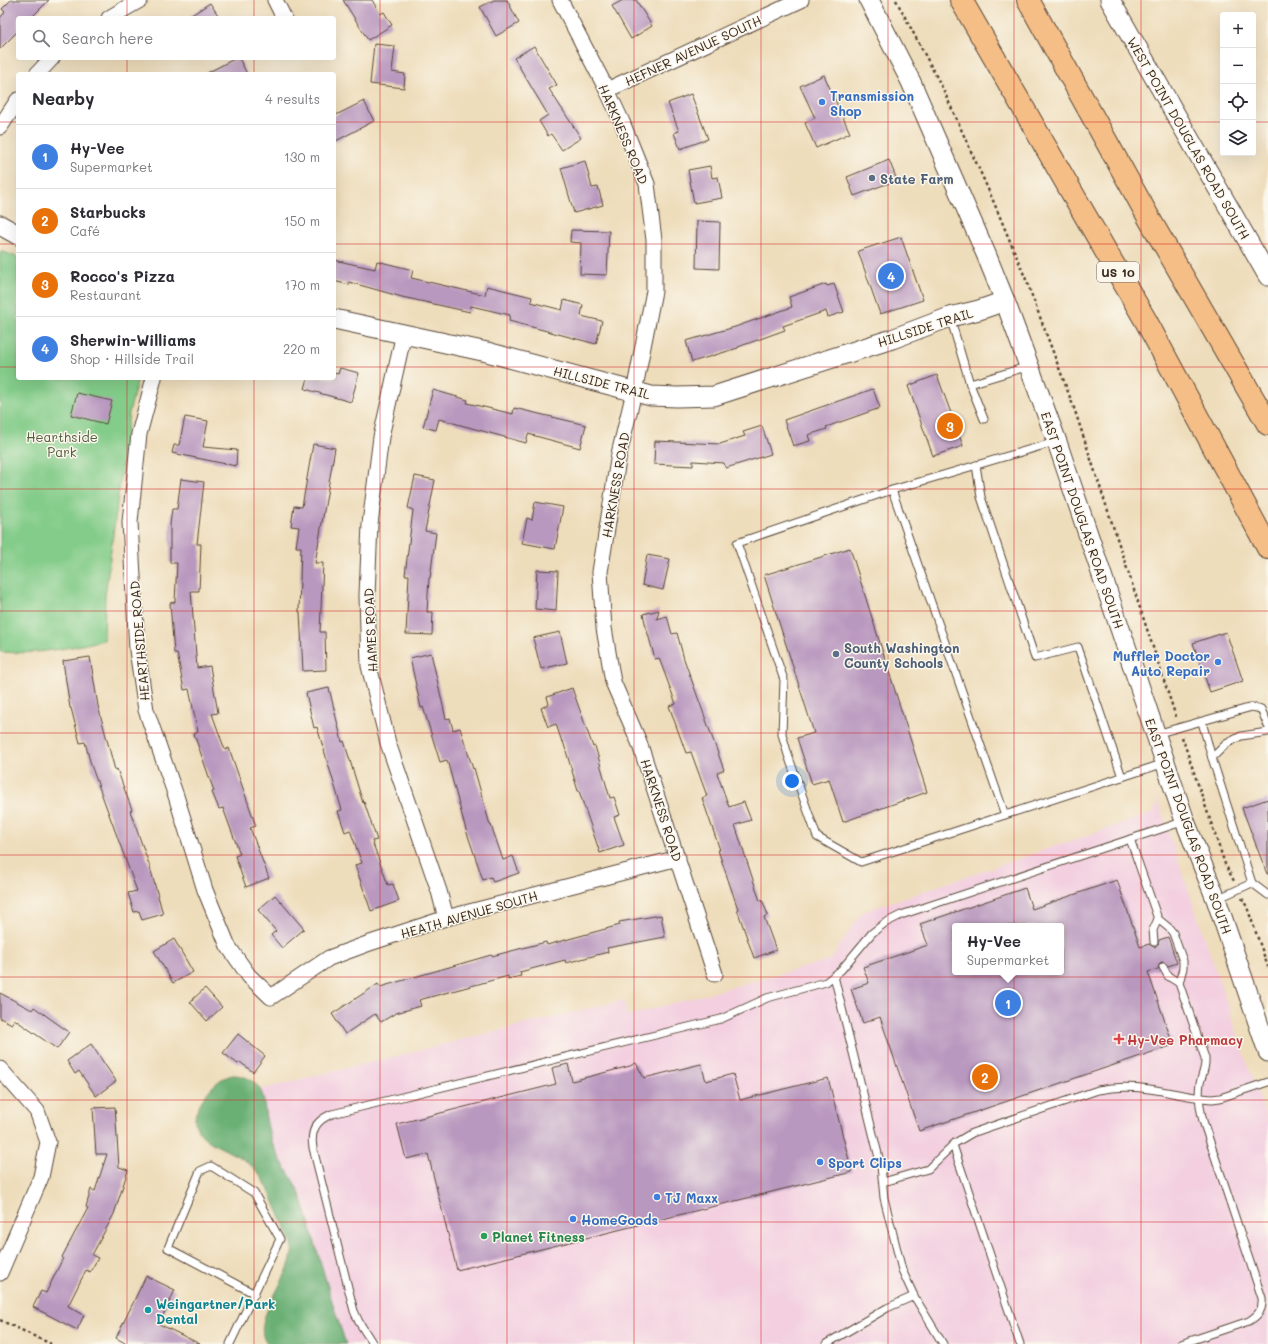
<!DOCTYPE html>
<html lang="en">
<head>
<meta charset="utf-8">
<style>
	body { margin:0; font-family:Mali,sans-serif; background:#f7f7f7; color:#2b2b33 }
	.controls { position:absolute; right:12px; top:12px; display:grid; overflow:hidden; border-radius:4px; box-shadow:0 4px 16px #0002 }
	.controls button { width:36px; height:36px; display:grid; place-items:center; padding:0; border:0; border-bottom:1px solid #e1e1e2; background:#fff; color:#2b2b33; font:20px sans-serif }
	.you { position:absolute; left:792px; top:781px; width:14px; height:14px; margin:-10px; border:3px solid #fff; border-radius:50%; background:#1a73e8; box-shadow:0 0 0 6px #1a73e833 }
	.badge { display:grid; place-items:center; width:26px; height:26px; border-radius:50%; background:#1a73e8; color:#fff; font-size:13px; font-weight:700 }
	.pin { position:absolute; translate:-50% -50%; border:2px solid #fff; box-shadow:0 1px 4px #0006 }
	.popup { position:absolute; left:952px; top:923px; width:112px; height:52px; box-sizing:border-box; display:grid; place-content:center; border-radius:4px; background:#fff; filter:drop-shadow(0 1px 3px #0005); font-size:13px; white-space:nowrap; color:#7c7c81 }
	.popup b { font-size:15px; color:#2b2b33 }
	.popup::after { content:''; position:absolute; left:50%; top:100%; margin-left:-8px; border:8px solid transparent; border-top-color:#fff }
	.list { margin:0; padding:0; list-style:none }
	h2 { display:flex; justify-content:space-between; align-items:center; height:52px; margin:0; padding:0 16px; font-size:17px }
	h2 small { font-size:13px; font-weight:400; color:#7c7c81 }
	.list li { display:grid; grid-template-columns:26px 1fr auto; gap:12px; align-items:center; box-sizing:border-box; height:64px; padding:0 16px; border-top:1px solid #e1e1e2 }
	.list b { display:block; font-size:15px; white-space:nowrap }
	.list p { margin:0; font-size:13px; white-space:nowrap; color:#7c7c81 }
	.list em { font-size:13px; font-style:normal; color:#7c7c81 }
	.icon { flex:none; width:22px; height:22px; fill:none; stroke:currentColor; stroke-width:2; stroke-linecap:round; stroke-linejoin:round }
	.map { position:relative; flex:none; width:1268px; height:1344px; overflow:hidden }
	.search { position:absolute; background:#fff; box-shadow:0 4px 16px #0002; left:16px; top:16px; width:320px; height:44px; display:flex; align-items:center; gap:10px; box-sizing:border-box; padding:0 14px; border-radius:4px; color:#7c7c81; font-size:15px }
	.panel { position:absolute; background:#fff; box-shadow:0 4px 16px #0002; left:16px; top:72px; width:320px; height:308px; border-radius:4px }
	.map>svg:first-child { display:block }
	.built { fill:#f3cfe0; fill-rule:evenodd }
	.green { fill:#83cc89; stroke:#5f7b54 }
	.forest { fill:#6ab075; stroke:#526d4a }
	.building { fill:#b998bf; fill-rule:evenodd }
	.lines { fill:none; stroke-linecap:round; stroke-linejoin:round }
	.service-casing { stroke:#564536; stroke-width:9 }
	.minor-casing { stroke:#564536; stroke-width:17 }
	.tertiary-casing { stroke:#564536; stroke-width:21 }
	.motorway-casing { stroke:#564536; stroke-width:24 }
	.path { stroke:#564536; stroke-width:2.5; stroke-dasharray:3 3; stroke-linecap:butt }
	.service { stroke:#fff; stroke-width:7 }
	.minor { stroke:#fff; stroke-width:15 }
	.tertiary { stroke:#fff; stroke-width:19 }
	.motorway { stroke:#f6be87; stroke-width:22 }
	.grid { fill:none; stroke:#d62828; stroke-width:1; stroke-opacity:0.55 }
	.shop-dot { fill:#3f7fe0; stroke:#fbf7ec; stroke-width:1.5 }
	.service-dot { fill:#5c6f8a; stroke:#fbf7ec; stroke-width:1.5 }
	.health-dot { fill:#e0444e; stroke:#fbf7ec; stroke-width:1.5 }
	.leisure-dot { fill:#2e9e5b; stroke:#fbf7ec; stroke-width:1.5 }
	.culture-dot { fill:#0f9aa8; stroke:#fbf7ec; stroke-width:1.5 }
	.labels { text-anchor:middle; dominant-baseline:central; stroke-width:3; stroke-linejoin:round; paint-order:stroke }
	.shield { fill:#fbf7ec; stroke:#75685c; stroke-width:1 }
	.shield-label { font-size:12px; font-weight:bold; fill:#3b2a1e }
	.street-label { font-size:13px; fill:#3b2a1e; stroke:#fbf7ec }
	.shop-label { font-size:13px; font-weight:bold; fill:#366cbe; stroke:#fbf7ec; text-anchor:start }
	.service-label { font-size:13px; font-weight:bold; fill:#4e5e75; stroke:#fbf7ec; text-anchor:start }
	.park-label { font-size:13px; fill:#515b3e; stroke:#fbf7ec }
	.health-label { font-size:13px; font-weight:bold; fill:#be3a42; stroke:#fbf7ec; text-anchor:start }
	.leisure-label { font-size:13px; font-weight:bold; fill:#27864d; stroke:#fbf7ec; text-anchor:start }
	.culture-label { font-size:13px; font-weight:bold; fill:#0d838f; stroke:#fbf7ec; text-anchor:start }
</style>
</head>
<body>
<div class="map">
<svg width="1268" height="1344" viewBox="0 0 1268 1344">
	<rect width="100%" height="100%" fill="#fbf7ec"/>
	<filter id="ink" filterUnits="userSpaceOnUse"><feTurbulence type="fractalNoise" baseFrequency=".025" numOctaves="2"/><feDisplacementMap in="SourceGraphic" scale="8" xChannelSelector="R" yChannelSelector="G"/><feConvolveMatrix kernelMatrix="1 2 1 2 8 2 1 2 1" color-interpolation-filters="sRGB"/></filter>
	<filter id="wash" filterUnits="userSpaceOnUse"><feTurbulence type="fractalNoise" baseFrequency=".012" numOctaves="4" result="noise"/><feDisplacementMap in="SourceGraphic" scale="16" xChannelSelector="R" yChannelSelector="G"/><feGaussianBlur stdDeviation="0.9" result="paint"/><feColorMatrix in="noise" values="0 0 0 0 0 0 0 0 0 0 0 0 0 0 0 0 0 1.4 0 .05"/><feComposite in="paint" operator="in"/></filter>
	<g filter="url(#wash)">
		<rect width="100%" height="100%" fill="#edb"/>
		<!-- built -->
		<path class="built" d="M 1156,795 L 1268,1124 L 1268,1344 L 325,1344 L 254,1091 L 624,1000 L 627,1016 L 830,960 L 862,912 L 1153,813 L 1157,804 ZM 955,926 L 1061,926 L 1061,972 L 955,972 Z"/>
		<!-- green -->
		<path class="green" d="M 0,251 L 18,257 L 18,378 L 138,378 L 129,413 L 105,596 L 104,640 C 69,648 37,655 0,652 Z"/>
		<!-- forest -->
		<path class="forest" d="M 233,1075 C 243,1075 253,1079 259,1088 C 265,1096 264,1108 266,1118 C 268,1128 270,1138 274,1147 C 283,1166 296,1182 303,1202 L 334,1308 L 346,1344 L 267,1344 C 247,1319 298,1274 292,1243 C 287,1231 281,1219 276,1207 C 271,1195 267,1184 259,1174 C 254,1168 248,1162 241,1158 C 217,1144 178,1135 203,1099 C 211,1087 219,1078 233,1075 Z"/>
		<g id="blocks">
			<!-- building -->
			<g class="building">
				<path d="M 11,0 L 49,0 L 31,18 L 18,18 L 18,31 L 0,49 L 0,18 L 5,12 L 2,9 Z"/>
				<path d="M 343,0 L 372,0 L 380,14 L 384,12 L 392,25 L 368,40 Z"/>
				<path d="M 494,0 L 507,0 L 519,23 L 496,36 L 480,7 Z"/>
				<path d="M 623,0 L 636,0 L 652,26 L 631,39 L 612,6 Z"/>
				<path d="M 210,3 L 220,18 L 187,18 Z"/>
				<path d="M 374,44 L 395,46 L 392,72 L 405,74 L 404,88 L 370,84 Z"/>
				<path d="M 534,46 L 557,85 L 549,89 L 581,138 L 562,150 L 551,134 L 548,136 L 539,121 L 548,115 L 514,58 Z"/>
				<path d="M 236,58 L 239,58 L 247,74 L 205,74 Z"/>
				<path d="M 824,75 L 850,133 L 816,148 L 805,123 L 815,118 L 800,86 Z"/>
				<path d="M 691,94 L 708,139 L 680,149 L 674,133 L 679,131 L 668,103 Z"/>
				<path d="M 364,101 L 374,121 L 334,142 L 334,116 Z"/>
				<path d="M 889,160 L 897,180 L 854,196 L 847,177 Z"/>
				<path d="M 585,161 L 592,188 L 598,187 L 603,205 L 574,213 L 561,168 Z"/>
				<path d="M 710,166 L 712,178 L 718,177 L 722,198 L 694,203 L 688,170 Z"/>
				<path d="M 697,221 L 720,222 L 719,269 L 696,268 Z"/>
				<path d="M 571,230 L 609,231 L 607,275 L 580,274 L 581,243 L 570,242 Z"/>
				<path d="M 901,237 L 923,300 L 880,314 L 858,251 Z"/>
				<path d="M 334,260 L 375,269 L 377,261 L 413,270 L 411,278 L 485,295 L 487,286 L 532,297 L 531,302 L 562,310 L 564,300 L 583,305 L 581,316 L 602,321 L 596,344 L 509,321 L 510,315 L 471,306 L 470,312 L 402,297 L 349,282 L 349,285 L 334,281 Z"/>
				<path d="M 826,284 L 827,286 L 834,284 L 844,312 L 828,317 L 826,311 L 783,326 L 785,330 L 738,347 L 738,348 L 692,362 L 686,341 L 735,327 L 792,307 L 789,297 Z"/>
				<path d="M 340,368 L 359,373 L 351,402 L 305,389 L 308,378 L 334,378 L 334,373 L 338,374 Z"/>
				<path d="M 937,375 L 963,446 L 933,456 L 908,386 Z"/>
				<path d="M 873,389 L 880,408 L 826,427 L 827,429 L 808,435 L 810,441 L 793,446 L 784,420 Z"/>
				<path d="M 433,390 L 468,400 L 467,403 L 513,414 L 514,408 L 586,425 L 580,448 L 528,434 L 526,443 L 439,419 L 436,430 L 423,427 Z"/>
				<path d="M 77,393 L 112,401 L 106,424 L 71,415 Z"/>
				<path d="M 185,417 L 208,421 L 203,447 L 237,450 L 236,466 L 172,453 L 174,445 L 179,445 Z"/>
				<path d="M 762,426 L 771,454 L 726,468 L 724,463 L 693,461 L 693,466 L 654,464 L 655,441 L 720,444 L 745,436 L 743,432 Z"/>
				<path d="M 313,444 L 335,448 L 315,563 L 323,563 L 320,632 L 325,632 L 326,670 L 303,671 L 300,612 L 299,612 L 301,547 L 296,547 L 299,527 L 291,526 L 294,506 L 302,507 Z"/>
				<path d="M 415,476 L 435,480 L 425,531 L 436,533 L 430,578 L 429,578 L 427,612 L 433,612 L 432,635 L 406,634 L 409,575 L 405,575 L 413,510 L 408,508 Z"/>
				<path d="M 181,479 L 204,482 L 197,544 L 201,544 L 199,591 L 191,591 L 197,668 L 210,666 L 218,713 L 212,714 L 225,750 L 229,748 L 256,826 L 250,828 L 269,878 L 246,887 L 235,856 L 240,854 L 223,808 L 219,809 L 212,792 L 214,791 L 194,734 L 198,732 L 189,689 L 184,690 L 177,653 L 174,653 L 170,603 L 175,602 L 177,563 L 170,563 L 170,525 L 172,509 L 177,509 Z"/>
				<path d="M 535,502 L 563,507 L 555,549 L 522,543 L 527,518 L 532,520 Z"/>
				<path d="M 850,548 L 927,792 L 843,822 L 829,779 L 812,784 L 797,738 L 814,733 L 764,575 Z"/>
				<path d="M 647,555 L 670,559 L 663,590 L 642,585 Z"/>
				<path d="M 537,570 L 558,571 L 556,611 L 535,609 Z"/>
				<path d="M 659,610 L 657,619 L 667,616 L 672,634 L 677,633 L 684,659 L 724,770 L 717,773 L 729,807 L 744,802 L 751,820 L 735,825 L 760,901 L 762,900 L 768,915 L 764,917 L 776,950 L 754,958 L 737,909 L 738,909 L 718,850 L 720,850 L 702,798 L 707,796 L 691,752 L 686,753 L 669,706 L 676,704 L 659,658 L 655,659 L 646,627 L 643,614 Z"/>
				<path d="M 560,632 L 567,663 L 541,669 L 533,638 Z"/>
				<path d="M 1226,632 L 1243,681 L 1210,692 L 1193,643 Z"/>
				<path d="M 431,653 L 446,719 L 450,718 L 453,730 L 460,728 L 473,769 L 474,768 L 490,825 L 491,825 L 503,860 L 513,856 L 519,873 L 493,882 L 491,877 L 483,880 L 466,830 L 447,760 L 440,762 L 423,707 L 421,708 L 410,658 Z"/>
				<path d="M 90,657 L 98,706 L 115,770 L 117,769 L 132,810 L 130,811 L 149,864 L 163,914 L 142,920 L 139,911 L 134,912 L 128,893 L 137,891 L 91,765 L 85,742 L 80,743 L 71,708 L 70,708 L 63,661 Z"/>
				<path d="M 329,688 L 342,742 L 344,741 L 363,803 L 364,802 L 377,840 L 372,841 L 388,885 L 393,884 L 399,901 L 371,911 L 355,865 L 362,863 L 350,830 L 345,832 L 338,811 L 342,810 L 317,727 L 314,728 L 306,693 Z"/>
				<path d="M 572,688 L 593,747 L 595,746 L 610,798 L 614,797 L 620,815 L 614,817 L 624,845 L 600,853 L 579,791 L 578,791 L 563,741 L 562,742 L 556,724 L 548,727 L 541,708 L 549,704 L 547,697 Z"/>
				<path d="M 1268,799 L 1268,874 L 1267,874 L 1242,808 Z"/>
				<path d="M 1117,880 L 1140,947 L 1149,944 L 1152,946 L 1155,947 L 1158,944 L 1159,940 L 1168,937 L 1177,963 L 1168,966 L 1165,963 L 1161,962 L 1159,965 L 1158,969 L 1148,972 L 1173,1045 L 919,1131 L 880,1017 L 863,1023 L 851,989 L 869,983 L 863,967 L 928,945 L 920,924 L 1025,888 L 1032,909 ZM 955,926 L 1061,926 L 1061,972 L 955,972 Z"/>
				<path d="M 275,895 L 304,929 L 282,948 L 271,935 L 276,931 L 258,910 Z"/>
				<path d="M 661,915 L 665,937 L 607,948 L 608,952 L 566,963 L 565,960 L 520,972 L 521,976 L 508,979 L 508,976 L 419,1000 L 421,1006 L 396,1013 L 381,1022 L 375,1014 L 345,1034 L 332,1014 L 378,984 L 380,987 L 491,955 L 492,956 L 546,942 L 547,945 L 620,925 L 619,922 Z"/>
				<path d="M 174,939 L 193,972 L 173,983 L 154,951 Z"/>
				<path d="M 205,988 L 222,1007 L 207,1021 L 190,1002 Z"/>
				<path d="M 0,993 L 32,1010 L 34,1007 L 69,1032 L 57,1049 L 14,1019 L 12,1024 L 0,1018 Z"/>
				<path d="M 238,1034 L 265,1056 L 253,1072 L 240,1062 L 238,1064 L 223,1053 Z"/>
				<path d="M 91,1044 L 116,1081 L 96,1096 L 79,1071 L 75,1074 L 67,1061 Z"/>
				<path d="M 636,1063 L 644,1078 L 701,1064 L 706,1081 L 733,1074 L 740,1100 L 828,1078 L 852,1172 L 457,1270 L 428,1154 L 406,1159 L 397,1124 L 556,1084 L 552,1068 L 568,1064 L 572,1081 L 630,1066 Z"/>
				<path d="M 115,1107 L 119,1167 L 128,1170 L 114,1214 L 92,1255 L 98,1258 L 90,1272 L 86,1270 L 68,1306 L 84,1315 L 77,1330 L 33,1307 L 41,1291 L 46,1293 L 63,1258 L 62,1257 L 88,1208 L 86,1207 L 91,1189 L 95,1191 L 107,1154 L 96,1154 L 93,1108 Z"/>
				<path d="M 146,1276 L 175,1290 L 159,1324 L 200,1344 L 127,1344 L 116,1338 Z"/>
			</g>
		</g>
	</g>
	<g filter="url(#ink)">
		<use href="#blocks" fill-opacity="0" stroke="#564536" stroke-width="1"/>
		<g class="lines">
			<defs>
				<g id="service">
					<path d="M 950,317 L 970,384 L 1029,366"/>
					<path d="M 970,384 L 984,419"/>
					<path d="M 1055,442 L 892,490 L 1005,815 L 1165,763"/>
					<path d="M 976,465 L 981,497 L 1035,658 L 1078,647 L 1122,777"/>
					<path d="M 892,490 L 737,543 L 784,680 L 782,734 L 788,755 L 817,837 L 861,862 L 1005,815"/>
					<path d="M 1202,722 L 1212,758 L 1252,883 L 1268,895"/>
					<path d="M 1156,734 L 1252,707 L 1261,709 L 1268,726"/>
					<path d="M 1212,758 L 1226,744 L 1241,736 L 1268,732"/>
					<path d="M 1130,839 L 1158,919 L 1169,928 L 1173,933 L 1183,961 L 1183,968 L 1179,983 L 1205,1058 C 1206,1067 1202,1075 1200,1083 C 1198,1095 1200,1109 1203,1121 L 1262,1298 C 1263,1309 1259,1315 1249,1321 L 1181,1344"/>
					<path d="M 1217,899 L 1252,883"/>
					<path d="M 1154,942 L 1153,930 L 1158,919"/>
					<path d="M 1163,967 L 1168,976 L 1179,983"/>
					<path d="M 834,976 L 881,1166 L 884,1198 L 902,1270 L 914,1296 L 943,1344"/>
					<path d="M 953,1145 L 1020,1344"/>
					<path d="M 883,1182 L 928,1169 L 955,1143 L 972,1133 L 1098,1090 C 1140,1081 1171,1096 1212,1099 L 1220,1098 L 1268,1082"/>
					<path d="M 230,1344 L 280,1239 L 254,1193 L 211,1166 L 200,1171 L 168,1248 L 255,1294"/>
					<path d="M 373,1344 L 359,1322 L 354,1311 L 313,1148 C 310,1131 316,1120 332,1114 L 721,1019 L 767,998 L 826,982 L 841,970 L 872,933 L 885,923 L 901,915 L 1185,821"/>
					<path d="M 826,1344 L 887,1308 L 914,1296"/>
				</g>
				<g id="minor">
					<path d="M 275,0 L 284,18"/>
					<path d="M 560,0 L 607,90 L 622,122 L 647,184 L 654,240 L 654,291 L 634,392 L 619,454 L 600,572 L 604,628 L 613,682 L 639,742 L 715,974"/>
					<path d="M 109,18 L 140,0"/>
					<path d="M 37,74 L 52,58"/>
					<path d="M 607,90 L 801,0"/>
					<path d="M 0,127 L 18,100"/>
					<path d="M 404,333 L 381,437 L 370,524 L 367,595 L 369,666 L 388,743 L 439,891 L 446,918"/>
					<path d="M 154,378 L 139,434 L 130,522 L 137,650 L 146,710 L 176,796 L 205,890 L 228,946 L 249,976 L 271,997 L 329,958 L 367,944 L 446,918 L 678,858"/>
					<path d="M 0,1069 L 37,1111 L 48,1142 L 41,1177 L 0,1273"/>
				</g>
				<g id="tertiary">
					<path d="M 869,0 L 911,82 L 986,254 L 1005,301 L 1057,442 L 1185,821 L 1216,899 L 1268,1052"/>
					<path d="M 1110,0 L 1268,276"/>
					<path d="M 0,225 L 18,235"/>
					<path d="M 334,319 L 487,352 L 651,396 L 677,397 L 714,396 L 892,339 L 950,317 L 979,310 L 1005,301"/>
				</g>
				<g id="motorway">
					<path d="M 961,0 L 1146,321 L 1268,548"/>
					<path d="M 1028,0 L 1150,220 L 1268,424"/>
				</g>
			</defs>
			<!-- service casing -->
			<use href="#service" class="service-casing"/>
			<!-- minor casing -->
			<use href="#minor" class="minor-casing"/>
			<!-- tertiary casing -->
			<use href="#tertiary" class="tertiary-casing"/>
			<!-- motorway casing -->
			<use href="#motorway" class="motorway-casing"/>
			<!-- path -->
			<g class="path">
				<path d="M 896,0 L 943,89 L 992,198 L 1025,277 L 1074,408 L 1176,717"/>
				<path d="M 1182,737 L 1225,864 L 1234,881"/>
				<path d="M 1242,898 L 1247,907 L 1268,967"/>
				<path d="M 0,1320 L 51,1344"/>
			</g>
			<!-- service -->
			<use href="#service" class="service"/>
			<!-- minor -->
			<use href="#minor" class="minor"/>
			<!-- tertiary -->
			<use href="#tertiary" class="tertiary"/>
			<!-- motorway -->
			<use href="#motorway" class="motorway"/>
		</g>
	</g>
	<!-- grid -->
	<path class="grid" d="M 127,0 L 127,18M 254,0 L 254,18M 380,0 L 380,1344M 507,0 L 507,1344M 634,0 L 634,1344M 761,0 L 761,1344M 888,0 L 888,1344M 1014,0 L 1014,1344M 1141,0 L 1141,1344M 127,58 L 127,74M 254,58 L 254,74M 0,122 L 18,122M 334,122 L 1223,122M 1253,122 L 1268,122M 0,244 L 18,244M 334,244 L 1268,244M 0,367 L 18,367M 334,367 L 1268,367M 127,378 L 127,1344M 254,378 L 254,1344M 0,489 L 1268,489M 0,611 L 1268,611M 0,733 L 1268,733M 0,855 L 1268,855M 0,977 L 1268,977M 0,1100 L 1268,1100M 0,1222 L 1268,1222"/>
	<!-- markers -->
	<g class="shop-dot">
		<circle cx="822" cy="102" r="4"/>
		<circle cx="1218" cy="662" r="4"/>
		<circle cx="820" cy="1162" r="4"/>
		<circle cx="657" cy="1197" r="4"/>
		<circle cx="573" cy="1219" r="4"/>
	</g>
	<g class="service-dot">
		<circle cx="872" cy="178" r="4"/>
		<circle cx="836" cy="654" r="4"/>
	</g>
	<path class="health-dot" d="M1117 1033h4v4h4v4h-4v4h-4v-4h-4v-4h4z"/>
	<circle class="leisure-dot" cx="484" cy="1236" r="4"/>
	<circle class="culture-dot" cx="148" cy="1310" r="4"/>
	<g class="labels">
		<!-- shield labels -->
		<rect class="shield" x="1097" y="262" width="42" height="20" rx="3"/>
		<g class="shield-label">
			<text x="1118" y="272">US 10</text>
		</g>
		<!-- street labels -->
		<g class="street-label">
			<text transform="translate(693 50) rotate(-25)">HEFNER AVENUE SOUTH</text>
			<text transform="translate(624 134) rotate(67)">HARKNESS ROAD</text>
			<text transform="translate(1189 138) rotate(60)">WEST POINT DOUGLAS ROAD SOUTH</text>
			<text transform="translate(925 327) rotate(-18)">HILLSIDE TRAIL</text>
			<text transform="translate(602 382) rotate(14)">HILLSIDE TRAIL</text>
			<text transform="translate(615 485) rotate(-80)">HARKNESS ROAD</text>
			<text transform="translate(1083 520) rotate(71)">EAST POINT DOUGLAS ROAD SOUTH</text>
			<text transform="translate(370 630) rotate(-93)">HAMES ROAD</text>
			<text transform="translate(139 641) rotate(-95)">HEARTHSIDE ROAD</text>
			<text transform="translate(662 810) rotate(72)">HARKNESS ROAD</text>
			<text transform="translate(1189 826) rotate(70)">EAST POINT DOUGLAS ROAD SOUTH</text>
			<text transform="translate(469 914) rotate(-16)">HEATH AVENUE SOUTH</text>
		</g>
		<!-- shop labels -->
		<g class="shop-label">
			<text x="830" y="95">Transmission<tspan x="830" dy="15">Shop</tspan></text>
			<text x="1210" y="655" text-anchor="end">Muffler Doctor<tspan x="1210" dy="15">Auto Repair</tspan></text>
			<text x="828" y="1162">Sport Clips</text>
			<text x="665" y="1197">TJ Maxx</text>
			<text x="581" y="1219">HomeGoods</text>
		</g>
		<!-- service labels -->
		<g class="service-label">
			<text x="880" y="178">State Farm</text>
			<text x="844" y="647">South Washington<tspan x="844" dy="15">County Schools</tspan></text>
		</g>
		<!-- park labels -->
		<g class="park-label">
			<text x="62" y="436">Hearthside<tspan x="62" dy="15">Park</tspan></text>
		</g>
		<!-- health labels -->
		<g class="health-label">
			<text x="1127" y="1039">Hy-Vee Pharmacy</text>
		</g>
		<!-- leisure labels -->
		<g class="leisure-label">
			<text x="492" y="1236">Planet Fitness</text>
		</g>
		<!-- culture labels -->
		<g class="culture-label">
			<text x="156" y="1303">Weingartner/Park<tspan x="156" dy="15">Dental</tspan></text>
		</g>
	</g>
</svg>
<div class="controls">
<button>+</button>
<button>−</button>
<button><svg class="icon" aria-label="locate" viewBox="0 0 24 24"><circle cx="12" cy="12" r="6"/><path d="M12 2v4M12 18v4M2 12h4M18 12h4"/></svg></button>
<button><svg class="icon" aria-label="layers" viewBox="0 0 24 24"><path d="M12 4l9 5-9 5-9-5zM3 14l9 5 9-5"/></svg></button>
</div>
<div class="you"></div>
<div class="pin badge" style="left:1008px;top:1003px;background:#3f7fe0">1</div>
<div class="popup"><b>Hy-Vee</b>Supermarket</div>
<div class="pin badge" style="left:985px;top:1077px;background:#e8710a">2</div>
<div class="pin badge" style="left:950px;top:426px;background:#e8710a">3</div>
<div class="pin badge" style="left:891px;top:276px;background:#3f7fe0">4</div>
<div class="search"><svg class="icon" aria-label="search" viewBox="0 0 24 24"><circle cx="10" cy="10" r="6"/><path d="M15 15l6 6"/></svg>Search here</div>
<section class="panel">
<h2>Nearby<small>4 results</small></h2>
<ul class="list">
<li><span class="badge" style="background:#3f7fe0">1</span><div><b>Hy-Vee</b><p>Supermarket</p></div><em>130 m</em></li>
<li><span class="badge" style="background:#e8710a">2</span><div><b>Starbucks</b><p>Café</p></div><em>150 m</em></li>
<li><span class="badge" style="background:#e8710a">3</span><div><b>Rocco's Pizza</b><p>Restaurant</p></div><em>170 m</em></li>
<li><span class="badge" style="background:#3f7fe0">4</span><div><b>Sherwin-Williams</b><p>Shop · Hillside Trail</p></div><em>220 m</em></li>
</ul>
</section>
</div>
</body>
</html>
